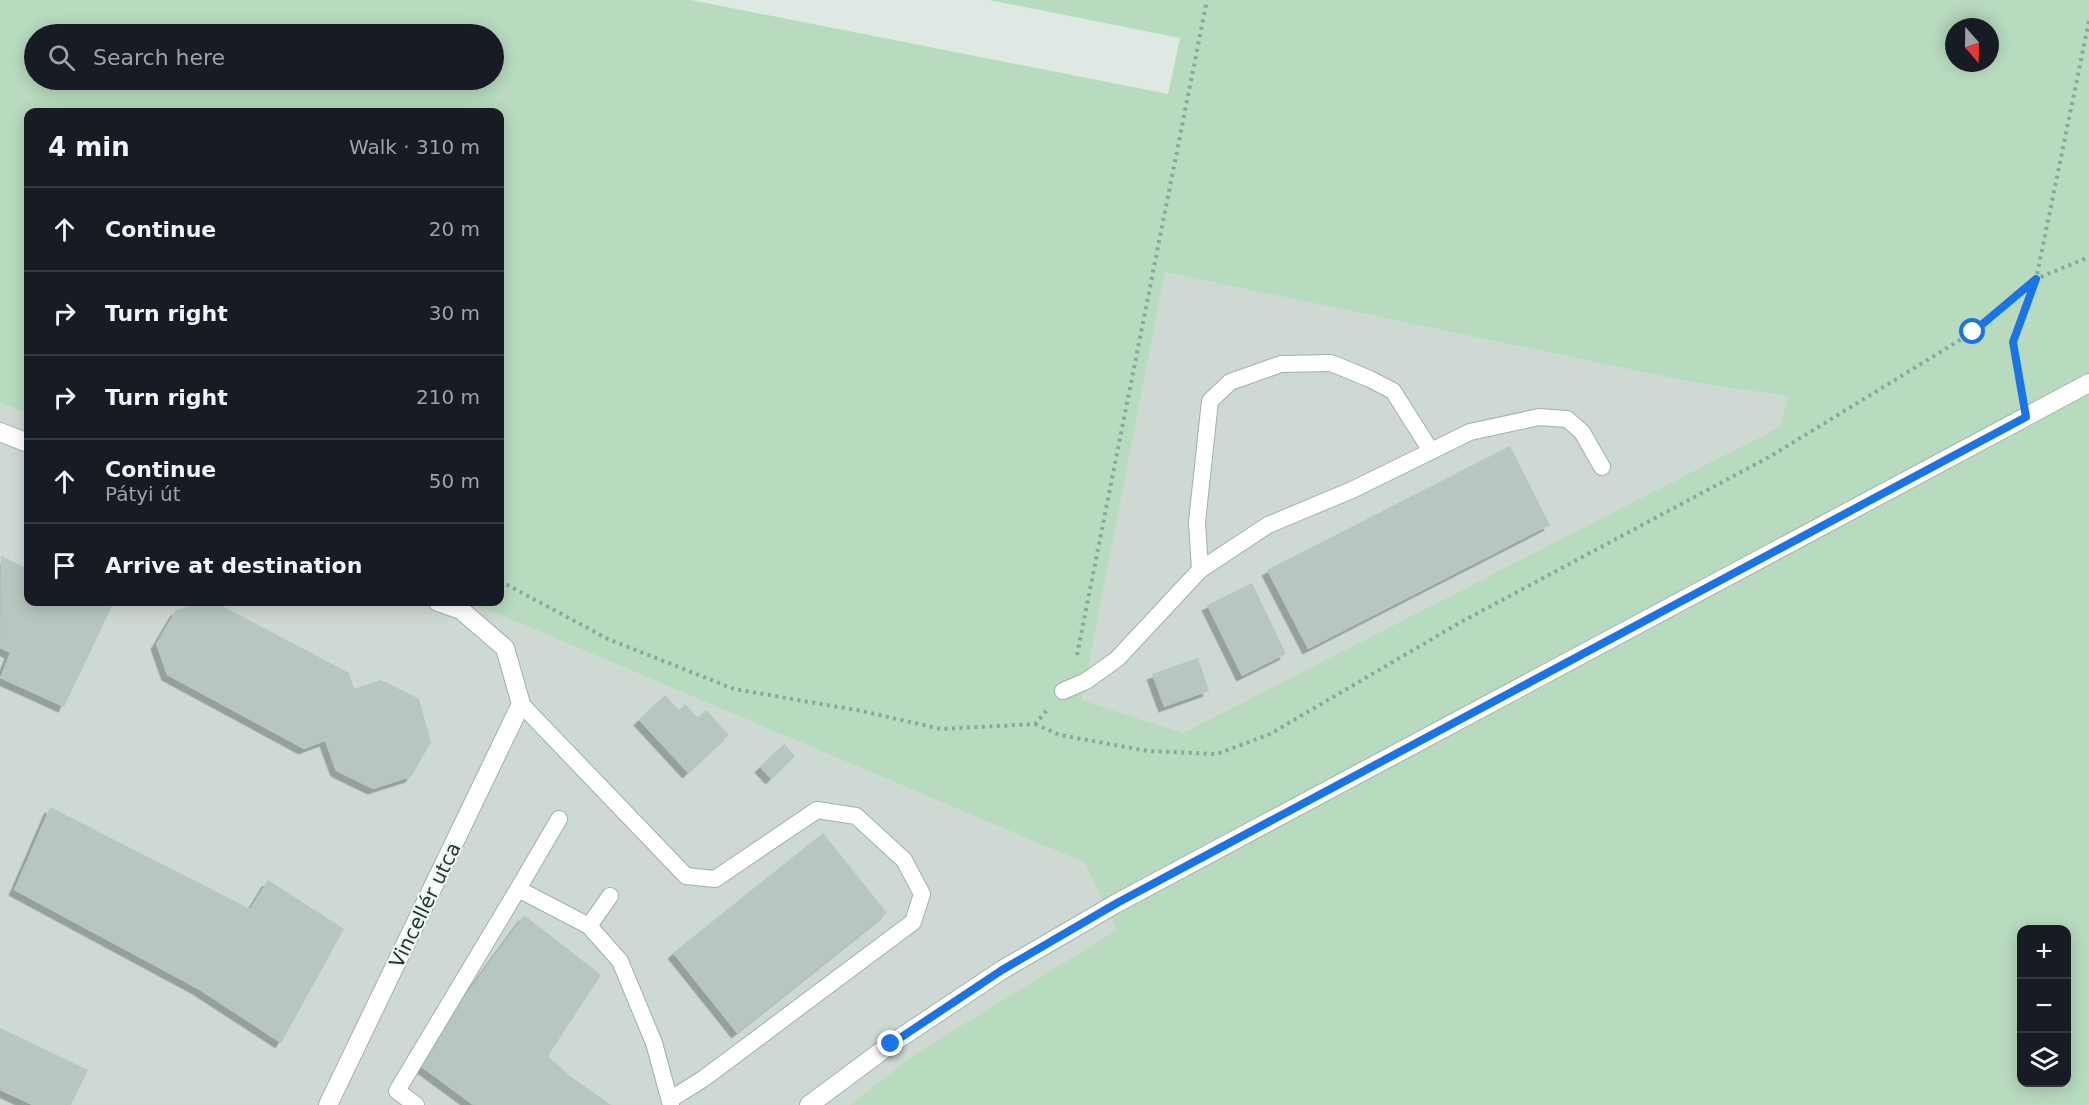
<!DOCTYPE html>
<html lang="en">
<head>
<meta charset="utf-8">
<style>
	body { margin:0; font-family:"DejaVu Sans",sans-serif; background:#20242c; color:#f1f3f6 }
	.controls { position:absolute; right:18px; bottom:18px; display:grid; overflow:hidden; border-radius:12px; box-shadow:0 3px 15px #0003 }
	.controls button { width:54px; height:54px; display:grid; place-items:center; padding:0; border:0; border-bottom:2px solid #363941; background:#171b24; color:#f1f3f6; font:30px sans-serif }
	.compass { position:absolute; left:1945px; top:18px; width:54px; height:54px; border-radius:50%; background:#171b24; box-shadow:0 3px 15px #0003; rotate:160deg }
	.stop { position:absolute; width:18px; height:18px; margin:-14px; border:4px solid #1a73e8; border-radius:50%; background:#fff }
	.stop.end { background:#1a73e8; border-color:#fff; box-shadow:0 2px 6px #0008 }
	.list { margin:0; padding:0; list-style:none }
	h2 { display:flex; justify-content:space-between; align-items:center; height:78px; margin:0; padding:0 24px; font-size:26px }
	h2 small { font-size:20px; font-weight:400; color:#9ea1a6 }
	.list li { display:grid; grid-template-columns:39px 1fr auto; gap:18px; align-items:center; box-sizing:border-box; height:84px; padding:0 24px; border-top:2px solid #363941 }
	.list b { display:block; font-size:22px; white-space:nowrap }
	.list p { margin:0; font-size:20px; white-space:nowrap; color:#9ea1a6 }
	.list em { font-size:20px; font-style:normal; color:#9ea1a6 }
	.icon { flex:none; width:33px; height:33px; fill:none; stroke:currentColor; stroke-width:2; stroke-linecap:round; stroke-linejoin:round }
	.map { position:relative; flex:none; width:2089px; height:1105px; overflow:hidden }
	.search { position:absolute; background:#171b24; box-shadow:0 3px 15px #0003; left:24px; top:24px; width:480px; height:66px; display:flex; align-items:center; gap:15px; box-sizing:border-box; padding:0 21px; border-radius:33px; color:#9ea1a6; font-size:22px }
	.panel { position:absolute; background:#171b24; box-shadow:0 3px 15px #0003; left:24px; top:108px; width:480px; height:498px; border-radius:12px }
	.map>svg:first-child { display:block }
	.built { fill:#cdd9d2 }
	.green { fill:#b8dabf; fill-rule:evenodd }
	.building { fill:#b7c6bf; filter:url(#shadow) }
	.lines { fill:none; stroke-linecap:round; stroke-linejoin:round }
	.lane-casing { stroke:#a1b0aa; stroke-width:18 }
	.street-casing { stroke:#a1b0aa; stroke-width:20 }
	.secondary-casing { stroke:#9eb4ab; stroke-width:20 }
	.path { stroke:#80ab9b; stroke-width:4; stroke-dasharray:3 4.5; stroke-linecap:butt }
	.lane { stroke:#fff; stroke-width:16 }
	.street { stroke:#fff; stroke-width:18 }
	.secondary { stroke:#fff; stroke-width:18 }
	.route { stroke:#1a73e8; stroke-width:8 }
	.labels { text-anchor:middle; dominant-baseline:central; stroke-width:4.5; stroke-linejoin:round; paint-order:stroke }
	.street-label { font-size:20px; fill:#203830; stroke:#eef6f2 }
</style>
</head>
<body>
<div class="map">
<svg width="2089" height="1105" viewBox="0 0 2089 1105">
	<defs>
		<filter id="shadow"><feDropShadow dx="-5.5" dy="5.5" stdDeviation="0" flood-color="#0004"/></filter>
	</defs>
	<rect width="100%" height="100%" fill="#dee9e4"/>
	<!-- built -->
	<g class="built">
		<path d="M 1165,272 L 1686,381 L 1788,395 L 1780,428 L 1183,733 L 1082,700 Z"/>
		<path d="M 0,402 L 28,414 L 28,602 L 470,602 L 1085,863 L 1118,930 L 913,1055 L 850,1105 L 0,1105 Z"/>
	</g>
	<!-- green -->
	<path class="green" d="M 0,0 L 691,0 L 1168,94 L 1180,38 L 989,0 L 2089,0 L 2089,1105 L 850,1105 L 913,1055 L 1117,930 L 1085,863 L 470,602 L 500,602 L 500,112 L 28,112 L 28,414 L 0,402 ZM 1954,27 L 1990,27 L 1990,63 L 1954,63 ZM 34,34 L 494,34 L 494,80 L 34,80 ZM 1165,272 L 1686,381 L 1788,396 L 1780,427 L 1183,733 L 1082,700 ZM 2022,930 L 2066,930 L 2066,1082 L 2022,1082 Z"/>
	<!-- building -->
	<g class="building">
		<path d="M 1510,446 L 1550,525 L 1308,649 L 1267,570 Z"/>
		<path d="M 1,556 L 28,569 L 28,602 L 114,602 L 64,707 L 0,678 L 10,653 L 0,648 Z"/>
		<path d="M 1252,583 L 1286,654 L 1242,676 L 1207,605 Z"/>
		<path d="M 204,602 L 215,602 L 349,673 L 354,689 L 381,680 L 419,699 L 431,742 L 411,777 L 373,789 L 336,771 L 325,741 L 304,749 L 167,675 L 156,644 L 176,610 Z"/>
		<path d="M 1198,658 L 1209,691 L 1164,707 L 1152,674 Z"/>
		<path d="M 665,695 L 679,710 L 685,704 L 698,718 L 706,710 L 729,735 L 688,773 L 639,720 Z"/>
		<path d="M 784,744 L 795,756 L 771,779 L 760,767 Z"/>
		<path d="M 50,807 L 250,909 L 268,880 L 344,929 L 281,1043 L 198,989 L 14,890 Z"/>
		<path d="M 823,833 L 887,913 L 737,1033 L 673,953 Z"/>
		<path d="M 524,915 L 601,975 L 548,1056 L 571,1077 L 611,1105 L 473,1105 L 416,1063 Z"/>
		<path d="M 0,1028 L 88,1070 L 71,1105 L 32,1105 L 0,1090 Z"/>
	</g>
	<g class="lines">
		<defs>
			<g id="lane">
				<path d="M 1200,570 L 1197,522 L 1210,401 L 1230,382 L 1281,364 L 1331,363 L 1370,379 L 1393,391 L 1431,451"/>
				<path d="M 1063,691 L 1086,681 L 1117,659 L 1200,570 L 1268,525 L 1352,490 L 1470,432 L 1539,417 L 1567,419 L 1582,432 L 1602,467"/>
				<path d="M 521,704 L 686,876 L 715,879 L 817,810 L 856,816 L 904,860 L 922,894 L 913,922 L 703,1079 L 671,1099"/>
				<path d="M 518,889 L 559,819"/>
				<path d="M 589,926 L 610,896"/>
				<path d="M 416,1105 L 397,1091 L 518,889 L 589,926 L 620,961 L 654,1043 L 671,1105"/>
			</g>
			<g id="street">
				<path d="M 0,432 L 28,443"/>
				<path d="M 328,1105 L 521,704 L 505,648 L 461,610 L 438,602"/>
			</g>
			<path id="secondary" d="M 809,1105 L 891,1044 L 1002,970 L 1117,903 L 2089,383"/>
		</defs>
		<!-- lane casing -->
		<use href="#lane" class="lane-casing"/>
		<!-- street casing -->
		<use href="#street" class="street-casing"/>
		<!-- secondary casing -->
		<use href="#secondary" class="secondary-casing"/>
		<!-- path -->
		<g class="path">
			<path d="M 2022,389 L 2013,342 L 2036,279 L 2089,21"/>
			<path d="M 500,581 L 608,639 L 734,689 L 862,711 L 941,729 L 1035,724 L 1048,709"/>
			<path d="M 1077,655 L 1207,0"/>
			<path d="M 1035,724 L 1060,735 L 1148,751 L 1217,754 L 1270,734 L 1461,622 L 1771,456 L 1973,332 L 2036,279 L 2089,257"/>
		</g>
		<!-- lane -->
		<use href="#lane" class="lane"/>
		<!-- street -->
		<use href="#street" class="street"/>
		<!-- secondary -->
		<use href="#secondary" class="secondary"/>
	</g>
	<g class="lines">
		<!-- route -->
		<path class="route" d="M 891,1044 L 1002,970 L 1117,903 L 2026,417 L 2013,342 L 2036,279 L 1973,332"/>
	</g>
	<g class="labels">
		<!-- street labels -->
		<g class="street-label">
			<text transform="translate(425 905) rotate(-64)">Vincellér utca</text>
		</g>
	</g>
</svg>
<div class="controls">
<button>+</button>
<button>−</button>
<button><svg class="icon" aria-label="layers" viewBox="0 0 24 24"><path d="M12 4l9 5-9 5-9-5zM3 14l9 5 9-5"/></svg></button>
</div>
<svg class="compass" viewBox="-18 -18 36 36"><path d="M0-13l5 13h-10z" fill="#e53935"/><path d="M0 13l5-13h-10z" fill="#9ea1a6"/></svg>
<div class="stop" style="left:1973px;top:332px"></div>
<div class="stop end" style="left:891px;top:1044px"></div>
<div class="search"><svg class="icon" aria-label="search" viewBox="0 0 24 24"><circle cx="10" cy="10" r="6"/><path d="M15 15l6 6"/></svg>Search here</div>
<section class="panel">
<h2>4 min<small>Walk · 310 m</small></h2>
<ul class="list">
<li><svg class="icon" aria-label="ahead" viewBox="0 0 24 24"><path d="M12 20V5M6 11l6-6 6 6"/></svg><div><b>Continue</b></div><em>20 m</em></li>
<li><svg class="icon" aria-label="right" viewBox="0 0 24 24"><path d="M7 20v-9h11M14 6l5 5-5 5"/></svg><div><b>Turn right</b></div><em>30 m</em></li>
<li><svg class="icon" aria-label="right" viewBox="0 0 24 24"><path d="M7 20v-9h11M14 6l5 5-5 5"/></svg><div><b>Turn right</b></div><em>210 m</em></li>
<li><svg class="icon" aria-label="ahead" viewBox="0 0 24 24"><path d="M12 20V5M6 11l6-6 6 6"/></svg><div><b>Continue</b><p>Pátyi út</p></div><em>50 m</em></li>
<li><svg class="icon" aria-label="arrive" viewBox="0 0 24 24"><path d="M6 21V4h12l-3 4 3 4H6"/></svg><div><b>Arrive at destination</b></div></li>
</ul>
</section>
</div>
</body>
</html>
